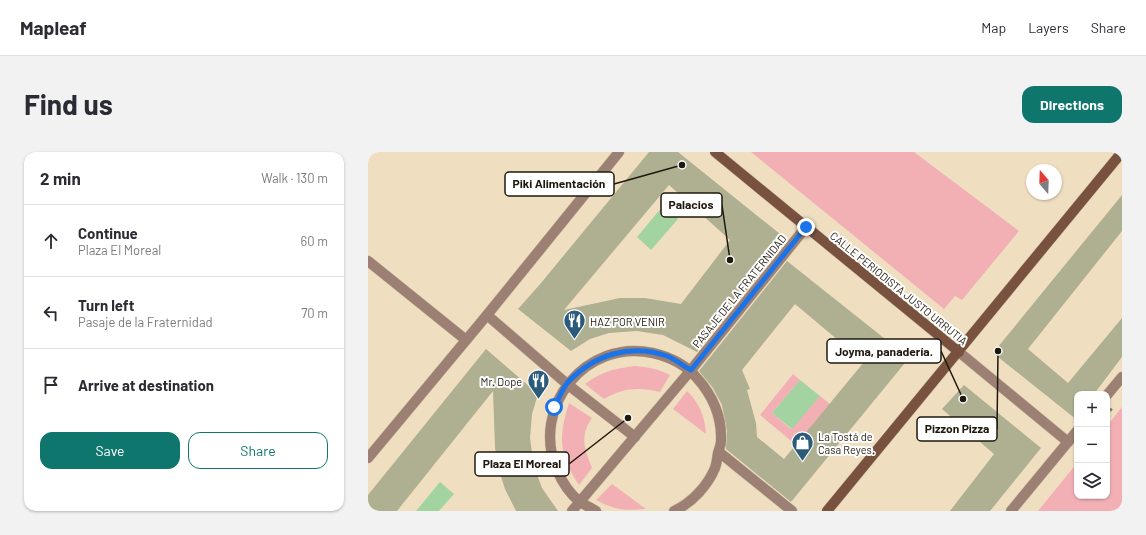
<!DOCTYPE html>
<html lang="en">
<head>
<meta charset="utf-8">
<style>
	body { margin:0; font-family:Barlow,sans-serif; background:#f2f2f3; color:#2b2b33 }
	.controls { position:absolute; right:12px; bottom:12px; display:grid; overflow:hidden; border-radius:8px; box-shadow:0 1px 3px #0004 }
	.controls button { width:36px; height:36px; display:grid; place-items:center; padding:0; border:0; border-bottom:1px solid #e1e1e2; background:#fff; color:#2b2b33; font:20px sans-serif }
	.compass { position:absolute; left:658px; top:12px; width:36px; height:36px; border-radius:50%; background:#fff; box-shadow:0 1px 3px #0004; rotate:341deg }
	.stop { position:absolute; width:12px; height:12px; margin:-9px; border:3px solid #1a73e8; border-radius:50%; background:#fff }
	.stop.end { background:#1a73e8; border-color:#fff; box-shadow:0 1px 4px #0008 }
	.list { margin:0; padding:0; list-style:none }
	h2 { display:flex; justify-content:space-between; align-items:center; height:52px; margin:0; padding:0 16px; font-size:17px }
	h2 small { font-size:13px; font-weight:400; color:#7c7c81 }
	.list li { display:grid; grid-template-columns:26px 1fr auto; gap:12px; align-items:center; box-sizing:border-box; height:72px; padding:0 16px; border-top:1px solid #e1e1e2 }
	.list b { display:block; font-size:15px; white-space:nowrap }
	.list p { margin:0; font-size:13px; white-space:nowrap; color:#7c7c81 }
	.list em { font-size:13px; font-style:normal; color:#7c7c81 }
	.actions { display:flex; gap:8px; padding:12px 16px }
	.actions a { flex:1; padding:9px 0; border:1px solid #0f766e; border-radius:12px; text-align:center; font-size:14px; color:#0f766e }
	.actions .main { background:#0f766e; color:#fff }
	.icon { flex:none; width:22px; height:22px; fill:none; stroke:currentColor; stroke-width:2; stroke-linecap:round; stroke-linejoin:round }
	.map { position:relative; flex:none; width:754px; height:359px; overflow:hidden; border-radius:12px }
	header { display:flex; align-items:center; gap:24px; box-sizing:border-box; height:56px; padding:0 20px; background:#fff; border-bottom:1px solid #e1e1e2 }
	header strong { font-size:19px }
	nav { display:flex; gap:22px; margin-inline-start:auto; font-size:14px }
	.intro { display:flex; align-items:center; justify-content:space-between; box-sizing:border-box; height:96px; padding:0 24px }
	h1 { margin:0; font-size:28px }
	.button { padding:10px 18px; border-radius:12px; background:#0f766e; color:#fff; font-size:14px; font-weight:700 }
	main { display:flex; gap:24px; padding:0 24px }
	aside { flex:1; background:#fff; border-radius:12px; box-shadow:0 1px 3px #0004 }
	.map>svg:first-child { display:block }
	.green { fill:#f2b0b5 }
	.water { fill:#a3d3a0 }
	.building { fill:#aeb091; fill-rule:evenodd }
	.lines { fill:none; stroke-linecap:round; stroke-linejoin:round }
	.lane-casing { stroke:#cabaa1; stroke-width:11 }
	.street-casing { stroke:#cabaa1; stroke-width:11 }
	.secondary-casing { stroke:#cabaa1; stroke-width:11 }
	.path { stroke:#897d69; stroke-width:2.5; stroke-dasharray:3 2; stroke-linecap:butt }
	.lane { stroke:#9b8073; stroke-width:10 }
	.street { stroke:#9b8073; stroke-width:10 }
	.secondary { stroke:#78523f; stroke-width:10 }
	.route { stroke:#1a73e8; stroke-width:5 }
	.labels { text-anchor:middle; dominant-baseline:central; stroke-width:4; stroke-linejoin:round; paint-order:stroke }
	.street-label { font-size:11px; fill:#1f180e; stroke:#fff }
	.poi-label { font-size:11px; fill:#1f180e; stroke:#fff; text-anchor:start }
	.leader { fill:none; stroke:#1f180e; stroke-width:1.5 }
	.callout-dot { fill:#1f180e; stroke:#fff; stroke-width:1.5 }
	.callout { fill:#fff; stroke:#1f180e; stroke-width:1.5 }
	.callout-label { font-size:12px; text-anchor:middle; font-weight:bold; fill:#1f180e }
</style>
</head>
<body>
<header>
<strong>Mapleaf</strong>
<nav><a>Map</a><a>Layers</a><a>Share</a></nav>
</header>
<div class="intro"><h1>Find us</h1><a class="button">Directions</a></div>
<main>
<aside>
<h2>2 min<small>Walk · 130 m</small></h2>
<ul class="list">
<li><svg class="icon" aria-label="ahead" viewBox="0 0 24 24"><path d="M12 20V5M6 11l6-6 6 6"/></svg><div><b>Continue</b><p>Plaza El Moreal</p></div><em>60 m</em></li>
<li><svg class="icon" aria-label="left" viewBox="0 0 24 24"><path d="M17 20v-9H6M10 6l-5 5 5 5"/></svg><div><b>Turn left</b><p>Pasaje de la Fraternidad</p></div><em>70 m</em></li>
<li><svg class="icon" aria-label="arrive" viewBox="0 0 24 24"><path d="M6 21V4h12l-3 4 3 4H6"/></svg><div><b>Arrive at destination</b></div></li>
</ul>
<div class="actions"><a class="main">Save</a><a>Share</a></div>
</aside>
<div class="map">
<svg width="754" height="359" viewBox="0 0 754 359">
	<rect width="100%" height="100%" fill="#f0dec1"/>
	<!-- green -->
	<g class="green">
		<path d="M 383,0 L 546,0 L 651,79 L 594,148 L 587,144 L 576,157 Z"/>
		<path d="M 267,214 C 280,215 291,217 302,223 L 292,240 C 271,235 255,236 236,247 L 217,232 C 235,219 245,217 267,214 Z"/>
		<path d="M 425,222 L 432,228 L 404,261 L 423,277 L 452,244 L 462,252 L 428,293 L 392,263 Z"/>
		<path d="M 319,239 C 331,250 337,265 338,282 L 305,257 Z"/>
		<path d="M 201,251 L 224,266 C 211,285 217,297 224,316 L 211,333 C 191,303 190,286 201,251 Z"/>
		<path d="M 754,255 L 754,359 L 670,359 L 709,311 L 709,344 L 739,344 L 739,274 Z"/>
		<path d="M 244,332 L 278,357 C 257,359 247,358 228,348 Z"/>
	</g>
	<!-- water -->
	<g class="water">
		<path d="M 295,54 L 310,67 L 283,98 L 269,85 Z"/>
		<path d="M 432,228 L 452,244 L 424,277 L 404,261 Z"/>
		<path d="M 72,330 L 86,342 L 71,359 L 48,359 Z"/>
	</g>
	<!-- building -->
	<g class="building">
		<path d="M 281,0 L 310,0 L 412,82 L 401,94 L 409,101 L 329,200 L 295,183 L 269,179 L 241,181 L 222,187 L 203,199 L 150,157 L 173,131 ZM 301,33 L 362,88 L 313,152 L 277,146 L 252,146 L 196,158 Z"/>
		<path d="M 754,43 L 754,79 L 660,197 L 700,231 L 754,166 L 754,205 L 726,242 L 709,242 L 709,268 L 625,201 Z"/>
		<path d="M 419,109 L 541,206 L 423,350 L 358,297 L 359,279 L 354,253 L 345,236 L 331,219 ZM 427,152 L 496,210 L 416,307 L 389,285 L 388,271 L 379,238 L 382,237 L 374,218 Z"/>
		<path d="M 118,197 L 170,242 L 164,262 L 162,286 L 166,315 L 174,336 L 190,359 L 148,359 L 137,337 L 130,315 L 127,296 L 125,239 L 29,359 L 0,359 L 0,343 Z"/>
		<path d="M 596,233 L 673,296 L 622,359 L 582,359 L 626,302 L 574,257 Z"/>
	</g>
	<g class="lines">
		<defs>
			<path id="lane" d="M 0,109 L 98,188"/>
			<g id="street">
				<path d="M 119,163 L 199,232 L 267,285"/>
				<path d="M 591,200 L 700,290"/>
				<path d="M 739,243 L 754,225"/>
				<path d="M 351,300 L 424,359"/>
				<path d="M 0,306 L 119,163 L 251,0"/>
				<path d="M 204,359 L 323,218 L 438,75"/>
				<path d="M 228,359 C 223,356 217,353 212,350 C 202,342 194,330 189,318 C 162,255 218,186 285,201 C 302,205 318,213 329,226 C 345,244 354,265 353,289 C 353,293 351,297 350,301 C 349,306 349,311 347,316 C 340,333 324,351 306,359"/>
				<path d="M 643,359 L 709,279"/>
			</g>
			<g id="secondary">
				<path d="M 347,0 L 591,200"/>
				<path d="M 459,359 L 754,0"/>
			</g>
		</defs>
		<!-- lane casing -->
		<use href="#lane" class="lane-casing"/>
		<!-- street casing -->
		<use href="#street" class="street-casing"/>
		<!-- secondary casing -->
		<use href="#secondary" class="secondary-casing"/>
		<!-- path -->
		<path class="path" d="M 739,263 L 745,255"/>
		<!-- lane -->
		<use href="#lane" class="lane"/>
		<!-- street -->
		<use href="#street" class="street"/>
		<!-- secondary -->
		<use href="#secondary" class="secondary"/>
	</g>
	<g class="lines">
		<!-- route -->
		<path class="route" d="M 186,255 C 191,247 194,237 200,230 C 226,203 262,191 299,204 C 307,207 315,214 323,218 L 438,75"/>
	</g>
	<!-- icons -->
	<defs>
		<symbol id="restaurant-pin" viewBox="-11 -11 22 30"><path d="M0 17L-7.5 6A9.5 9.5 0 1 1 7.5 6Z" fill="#2c5a7a" stroke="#fff"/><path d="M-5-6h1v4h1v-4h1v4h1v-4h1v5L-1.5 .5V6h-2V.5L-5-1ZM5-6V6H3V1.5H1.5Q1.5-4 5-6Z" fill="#fff"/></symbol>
		<symbol id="shop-pin" viewBox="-11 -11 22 30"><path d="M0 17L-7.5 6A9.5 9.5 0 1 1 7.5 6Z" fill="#2c5a7a" stroke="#fff"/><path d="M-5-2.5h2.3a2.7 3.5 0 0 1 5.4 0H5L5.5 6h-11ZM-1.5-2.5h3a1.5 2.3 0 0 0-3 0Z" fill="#fff"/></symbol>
	</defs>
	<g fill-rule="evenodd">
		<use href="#restaurant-pin" x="194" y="156" width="25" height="34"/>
		<use href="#restaurant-pin" x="158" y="216" width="25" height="34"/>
		<use href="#shop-pin" x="422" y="278" width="25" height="34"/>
	</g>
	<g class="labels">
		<!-- street labels -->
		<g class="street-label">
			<text transform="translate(531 136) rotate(39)">CALLE PERIODISTA JUSTO URRUTIA</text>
			<text transform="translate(371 139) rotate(-51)">PASAJE DE LA FRATERNIDAD</text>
		</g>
		<!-- poi labels -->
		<g class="poi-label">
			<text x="222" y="169">HAZ POR VENIR</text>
			<text x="154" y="229" text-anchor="end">Mr. Dope</text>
			<text x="450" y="284">La Tostá de<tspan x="450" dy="13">Casa Reyes.</tspan></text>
		</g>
	</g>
	<!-- callouts -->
	<path class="leader" d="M314 13L246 32M362 108L354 53M595 247L573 199M630 199L629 277M260 266L201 312"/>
	<g class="callout-dot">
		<circle cx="314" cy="13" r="4"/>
		<circle cx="362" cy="108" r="4"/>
		<circle cx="595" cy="247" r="4"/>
		<circle cx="630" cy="199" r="4"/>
		<circle cx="260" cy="266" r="4"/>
	</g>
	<g class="callout">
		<rect x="137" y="20" width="109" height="24" rx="4"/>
		<rect x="293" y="41" width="61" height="24" rx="4"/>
		<rect x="459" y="187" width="114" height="24" rx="4"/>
		<rect x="549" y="265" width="80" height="24" rx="4"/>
		<rect x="107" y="300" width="94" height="24" rx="4"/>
	</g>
	<g class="callout-label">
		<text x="191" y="36">Piki Alimentación</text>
		<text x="323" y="57">Palacios</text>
		<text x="516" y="204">Joyma, panadería.</text>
		<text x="589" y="281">Pizzon Pizza</text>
		<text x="154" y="316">Plaza El Moreal</text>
	</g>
</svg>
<div class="controls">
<button>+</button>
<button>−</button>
<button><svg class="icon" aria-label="layers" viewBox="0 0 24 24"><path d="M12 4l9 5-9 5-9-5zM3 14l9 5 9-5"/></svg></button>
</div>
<svg class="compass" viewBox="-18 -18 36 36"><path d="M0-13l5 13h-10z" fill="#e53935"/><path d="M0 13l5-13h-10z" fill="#7c7c81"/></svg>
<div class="stop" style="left:186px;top:255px"></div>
<div class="stop end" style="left:438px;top:75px"></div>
</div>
</main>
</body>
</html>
